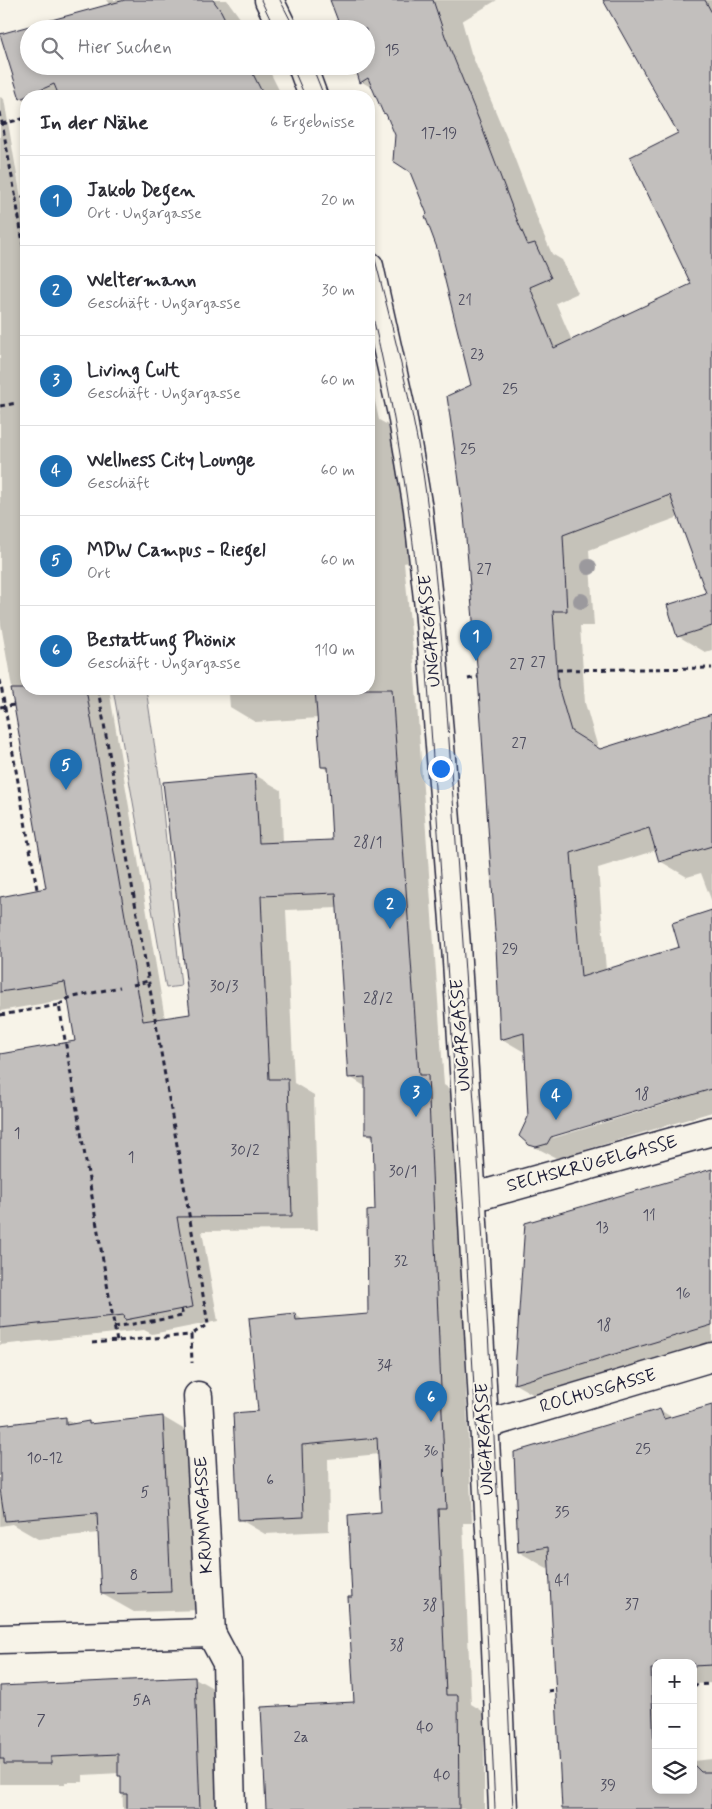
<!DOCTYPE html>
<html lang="de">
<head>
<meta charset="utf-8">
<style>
	body { margin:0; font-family:Mynerve,sans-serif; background:#f2f2f3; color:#2b2b33 }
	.controls { position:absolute; right:15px; bottom:15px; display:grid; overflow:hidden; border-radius:10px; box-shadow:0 2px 8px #0003 }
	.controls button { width:45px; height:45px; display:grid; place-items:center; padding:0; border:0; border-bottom:1px solid #e1e1e2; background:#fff; color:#2b2b33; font:25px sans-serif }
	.you { position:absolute; left:440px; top:768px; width:18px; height:18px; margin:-12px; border:4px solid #fff; border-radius:50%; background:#1a73e8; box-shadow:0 0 0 8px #1a73e833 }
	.badge { display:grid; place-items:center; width:32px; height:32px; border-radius:50%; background:#1f6fb2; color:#fff; font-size:16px; font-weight:700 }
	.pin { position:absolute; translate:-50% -41px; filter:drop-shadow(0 1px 2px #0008) }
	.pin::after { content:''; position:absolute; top:26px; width:18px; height:15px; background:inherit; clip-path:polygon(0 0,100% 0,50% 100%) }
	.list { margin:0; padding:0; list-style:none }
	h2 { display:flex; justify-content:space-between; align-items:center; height:65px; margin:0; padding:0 20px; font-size:21px }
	h2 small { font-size:16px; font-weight:400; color:#7c7c81 }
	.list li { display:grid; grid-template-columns:32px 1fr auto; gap:15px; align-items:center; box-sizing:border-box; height:90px; padding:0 20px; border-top:1px solid #e1e1e2 }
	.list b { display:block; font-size:19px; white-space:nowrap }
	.list p { margin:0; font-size:16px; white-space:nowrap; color:#7c7c81 }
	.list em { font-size:16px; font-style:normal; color:#7c7c81 }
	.icon { flex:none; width:28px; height:28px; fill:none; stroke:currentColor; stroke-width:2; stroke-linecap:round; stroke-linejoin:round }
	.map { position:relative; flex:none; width:712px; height:1809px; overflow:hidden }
	.search { position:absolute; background:#fff; box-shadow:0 2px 8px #0003; left:20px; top:20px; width:355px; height:55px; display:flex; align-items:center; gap:12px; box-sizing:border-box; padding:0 18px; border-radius:28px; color:#7c7c81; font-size:19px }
	.panel { position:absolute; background:#fff; box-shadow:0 2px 8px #0003; left:20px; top:90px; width:355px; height:605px; border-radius:20px }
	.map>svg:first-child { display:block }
	.green { fill:#d8d5cf; stroke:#7d7c85 }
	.shadow { fill:#0003; fill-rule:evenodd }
	.building { fill:#c2bfbd; stroke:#22223b }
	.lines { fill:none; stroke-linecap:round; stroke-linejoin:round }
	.minor-casing { stroke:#22223b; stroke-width:31 }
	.tertiary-casing { stroke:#22223b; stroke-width:31 }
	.secondary-casing { stroke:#22223b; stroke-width:31 }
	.path { stroke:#22223b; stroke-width:3; stroke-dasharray:5 4; stroke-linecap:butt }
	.minor { stroke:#f7f3e8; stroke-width:28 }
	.tertiary { stroke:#f7f3e8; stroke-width:28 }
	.secondary { stroke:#f7f3e8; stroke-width:28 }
	.tram { stroke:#22223b; stroke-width:1 }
	.tree { fill:#9b999d }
	.labels { text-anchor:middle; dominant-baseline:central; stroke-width:4; stroke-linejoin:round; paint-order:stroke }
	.number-label { font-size:15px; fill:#4a495c }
	.street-label { font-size:18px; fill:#22223b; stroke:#f7f3e8 }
</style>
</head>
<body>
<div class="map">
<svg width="712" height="1809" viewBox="0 0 712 1809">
	<rect width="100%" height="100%" fill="#f7f3e8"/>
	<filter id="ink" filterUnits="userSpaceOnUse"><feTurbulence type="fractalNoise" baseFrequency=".02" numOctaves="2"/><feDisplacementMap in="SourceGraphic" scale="10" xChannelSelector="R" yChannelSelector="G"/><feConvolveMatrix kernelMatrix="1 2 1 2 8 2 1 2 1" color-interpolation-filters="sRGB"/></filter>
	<g filter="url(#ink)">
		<!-- green -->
		<path class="green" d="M 113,689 L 146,689 L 160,782 L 181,986 L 166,988 Z"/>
		<!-- shadow -->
		<g class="shadow">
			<path d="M 107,0 L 227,0 L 248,29 L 29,29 L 29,66 L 267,66 L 282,96 L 26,96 L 26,101 L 21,98 L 1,35 L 111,5 Z"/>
			<path d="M 332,0 L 497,0 L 462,21 L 471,53 L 508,141 L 542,231 L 552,254 L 562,260 L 578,293 L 556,303 L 572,341 L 693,285 L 680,134 L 603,0 L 712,0 L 712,650 L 705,652 L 678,636 L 708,594 L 679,517 L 589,550 L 594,626 L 580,626 L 585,703 L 598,748 L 602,750 L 712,716 L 712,902 L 701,873 L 687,877 L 660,861 L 657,850 L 598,868 L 606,971 L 681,948 L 712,911 L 712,1112 L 578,1152 L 574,1160 L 564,1162 L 529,1144 L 526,1053 L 502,1039 L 473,385 L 428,214 L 388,114 L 374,89 L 362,82 L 366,66 L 366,29 ZM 675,1098 L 676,1101 L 553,1138 L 553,1135 Z"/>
			<path d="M 0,97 L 4,99 L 26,228 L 26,689 L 109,689 L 165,1019 L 191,1015 L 255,775 L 281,790 L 283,843 L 334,841 L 329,771 L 322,767 L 319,718 L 255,722 L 230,707 L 229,694 L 219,689 L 369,689 L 369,374 L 379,420 L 397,430 L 420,560 L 404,563 L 414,662 L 444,1085 L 453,1091 L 472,1523 L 463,1523 L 471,1704 L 484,1712 L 484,1809 L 267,1809 L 355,1703 L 354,1598 L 383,1513 L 379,1454 L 328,1459 L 329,1531 L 265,1534 L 239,1519 L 260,1412 L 294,1314 L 305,1321 L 370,1316 L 377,1211 L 374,1138 L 366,1133 L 366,1087 L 350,1077 L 338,908 L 286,910 L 294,1083 L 314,1095 L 318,1230 L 202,1231 L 218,1321 L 152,1334 L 144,1330 L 0,1345 L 0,1055 L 77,1042 L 69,999 L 0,1011 L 0,898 L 47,889 L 0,619 Z"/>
			<path d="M 712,1170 L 712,1350 L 543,1400 L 515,1384 L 526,1224 Z"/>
			<path d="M 712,1406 L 712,1683 L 693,1684 L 693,1663 L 656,1663 L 656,1790 L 693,1790 L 693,1761 L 712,1759 L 712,1809 L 563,1809 L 550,1567 L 547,1568 L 519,1552 L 660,1410 L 673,1418 Z"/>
			<path d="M 163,1417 L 195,1436 L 203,1610 L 134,1612 L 102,1594 L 99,1533 L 38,1539 L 12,1524 L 0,1526 L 0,1426 L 66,1419 L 76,1424 L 89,1423 L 92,1425 Z"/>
			<path d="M 195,1678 L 227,1696 L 232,1809 L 123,1809 L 122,1777 L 120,1776 L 120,1773 L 83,1775 L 83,1782 L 65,1782 L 65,1784 L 0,1784 L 0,1687 Z"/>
		</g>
		<!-- building -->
		<g class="building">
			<path d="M 125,0 L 213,0 L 221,11 L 230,29 L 29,29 L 29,66 L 249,66 L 264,96 L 59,96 L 54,84 L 20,99 L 0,34 Z"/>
			<path d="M 330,0 L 433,0 L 445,36 L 481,125 L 515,215 L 528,245 L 535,243 L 551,278 L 530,287 L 554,348 L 691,284 L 630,157 L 678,133 L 603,0 L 705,0 L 712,13 L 712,626 L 677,637 L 667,605 L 706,593 L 670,495 L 563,535 L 567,611 L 553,611 L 558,686 L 571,731 L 600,749 L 712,714 L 712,846 L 659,862 L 649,828 L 571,853 L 581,977 L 679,947 L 672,923 L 712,910 L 712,1089 L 551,1137 L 547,1144 L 536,1147 L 529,1145 L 519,1136 L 528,1117 L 524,1033 L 500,1040 L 496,945 L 478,677 L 464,516 L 447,396 L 471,385 L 437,248 L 425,216 L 427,214 L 410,172 L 393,161 L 395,135 L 386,114 L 383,113 L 368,78 L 360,83 L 355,66 L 366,66 L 366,29 L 341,29 Z"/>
			<path d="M 11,689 L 86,689 L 143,1021 L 190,1014 L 163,782 L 255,774 L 259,843 L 332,840 L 328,767 L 321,767 L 315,689 L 392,689 L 419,1075 L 428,1075 L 446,1509 L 438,1509 L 446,1695 L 458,1695 L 459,1809 L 266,1809 L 261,1707 L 354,1702 L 348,1597 L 352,1597 L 348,1515 L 381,1512 L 377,1438 L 302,1445 L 304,1517 L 238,1520 L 233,1413 L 258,1411 L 249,1318 L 295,1313 L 296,1320 L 368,1314 L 367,1211 L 375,1210 L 373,1134 L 365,1134 L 365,1077 L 348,1078 L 336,893 L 261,896 L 269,1079 L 288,1079 L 292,1216 L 177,1217 L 193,1307 L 125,1320 L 124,1315 L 0,1328 L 0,1054 L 75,1041 L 65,982 L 0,992 L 0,897 L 46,888 Z"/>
			<path d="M 712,1169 L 712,1325 L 514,1384 L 525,1223 Z"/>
			<path d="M 712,1405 L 712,1665 L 693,1666 L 693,1663 L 656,1663 L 656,1669 L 651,1669 L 654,1750 L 656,1751 L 656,1790 L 693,1790 L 693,1764 L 701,1772 L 712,1772 L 712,1809 L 562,1809 L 548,1547 L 518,1552 L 514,1452 L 660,1409 L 664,1419 Z"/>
			<path d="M 163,1416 L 171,1592 L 101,1594 L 97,1513 L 5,1521 L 0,1489 L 0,1425 L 66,1417 L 66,1425 L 89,1421 L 89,1424 Z"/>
			<path d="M 195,1677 L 200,1809 L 127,1809 L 127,1794 L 121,1794 L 121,1776 L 118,1776 L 118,1754 L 51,1757 L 51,1764 L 4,1764 L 4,1759 L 0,1759 L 0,1686 Z"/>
		</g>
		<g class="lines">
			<defs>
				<g id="minor">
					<path d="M 198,1396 L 211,1633"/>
					<path d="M 0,1639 L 211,1633 L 227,1663 L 231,1809"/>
				</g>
				<g id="tertiary">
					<path d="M 471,1198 L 712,1131"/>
					<path d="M 484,1425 L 712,1357"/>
				</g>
				<g id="secondary">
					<path d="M 269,0 L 283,29"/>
					<path d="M 302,66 L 313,96"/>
					<path d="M 369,266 L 402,414 L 418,509 L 429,608 L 456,946 L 468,1132 L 494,1602 L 503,1809"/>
				</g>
			</defs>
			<!-- minor casing -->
			<use href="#minor" class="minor-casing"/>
			<!-- tertiary casing -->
			<use href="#tertiary" class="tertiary-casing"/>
			<!-- secondary casing -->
			<use href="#secondary" class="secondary-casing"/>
			<!-- path -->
			<g class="path">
				<path d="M 0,112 L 16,199"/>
				<path d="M 2,124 L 26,118"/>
				<path d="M 26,196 L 16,199 L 26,263"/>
				<path d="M 0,406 L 17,403"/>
				<path d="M 557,670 L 712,668"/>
				<path d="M 468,679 L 478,677"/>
				<path d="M 0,680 L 37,889"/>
				<path d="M 98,689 L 208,1324 L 191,1335"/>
				<path d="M 0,707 L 14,705"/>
				<path d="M 133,985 L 148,981"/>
				<path d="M 59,1005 L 69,998 L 120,987"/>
				<path d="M 0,1015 L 59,1005 L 117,1342"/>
				<path d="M 114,1327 L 183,1316 L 181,1309"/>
				<path d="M 92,1343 L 191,1335 L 192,1363"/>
				<path d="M 693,1685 L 712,1684"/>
				<path d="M 652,1686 L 656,1686"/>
				<path d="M 548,1691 L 555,1690"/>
			</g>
			<!-- minor -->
			<use href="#minor" class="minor"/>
			<!-- tertiary -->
			<use href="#tertiary" class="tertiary"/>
			<!-- secondary -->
			<use href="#secondary" class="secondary"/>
			<!-- tram -->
			<g class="tram">
				<path d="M 261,0 L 275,29"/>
				<path d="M 280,0 L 295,29"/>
				<path d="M 292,66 L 305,96"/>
				<path d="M 312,66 L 324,96"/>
				<path d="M 369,236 C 389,314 410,393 423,473 C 432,533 437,594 443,654 L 479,1174 L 503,1595 L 513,1809"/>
				<path d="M 369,301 C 399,422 415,545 427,670 L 464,1214 L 484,1562 L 495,1809"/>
			</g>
		</g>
		<!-- trees -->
		<g class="tree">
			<circle cx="589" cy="567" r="8"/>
			<circle cx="581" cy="601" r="8"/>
		</g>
	</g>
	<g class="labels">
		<!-- number labels -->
		<g class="number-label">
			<text x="392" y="51">15</text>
			<text x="439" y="134">17-19</text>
			<text x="465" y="301">21</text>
			<text x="477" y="355">23</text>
			<text x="510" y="390">25</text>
			<text x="468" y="450">25</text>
			<text x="484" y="570">27</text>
			<text x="538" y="663">27</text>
			<text x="517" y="665">27</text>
			<text x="519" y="744">27</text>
			<text x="368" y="843">28/1</text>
			<text x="510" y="950">29</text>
			<text x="224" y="987">30/3</text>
			<text x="378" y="999">28/2</text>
			<text x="642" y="1095">18</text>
			<text x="17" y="1134">1</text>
			<text x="245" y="1151">30/2</text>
			<text x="131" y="1158">1</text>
			<text x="403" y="1172">30/1</text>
			<text x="649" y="1216">11</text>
			<text x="602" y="1228">13</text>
			<text x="401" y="1262">32</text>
			<text x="683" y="1294">16</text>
			<text x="604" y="1326">18</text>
			<text x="385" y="1366">34</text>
			<text x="643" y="1450">25</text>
			<text x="431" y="1452">36</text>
			<text x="45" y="1459">10-12</text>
			<text x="270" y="1481">6</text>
			<text x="145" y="1493">5</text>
			<text x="562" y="1513">35</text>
			<text x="134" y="1576">8</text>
			<text x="562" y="1581">41</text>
			<text x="632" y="1605">37</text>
			<text x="430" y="1606">38</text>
			<text x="397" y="1646">38</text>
			<text x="142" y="1701">5A</text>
			<text x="41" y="1721">7</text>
			<text x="425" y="1728">40</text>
			<text x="301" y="1738">2a</text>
			<text x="442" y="1776">40</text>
			<text x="608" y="1786">39</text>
		</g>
		<!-- street labels -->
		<g class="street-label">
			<text transform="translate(430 631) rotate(-95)">UNGARGASSE</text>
			<text transform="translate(461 1035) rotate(-94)">UNGARGASSE</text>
			<text transform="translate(592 1164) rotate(-15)">SECHSKRÜGELGASSE</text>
			<text transform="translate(598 1391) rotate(-16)">ROCHUSGASSE</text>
			<text transform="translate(485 1439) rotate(-93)">UNGARGASSE</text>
			<text transform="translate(204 1515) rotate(-93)">KRUMMGASSE</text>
		</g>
	</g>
</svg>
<div class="controls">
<button>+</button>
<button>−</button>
<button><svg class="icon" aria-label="layers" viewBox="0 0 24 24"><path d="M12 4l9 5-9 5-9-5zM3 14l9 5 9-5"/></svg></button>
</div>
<div class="you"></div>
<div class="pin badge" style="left:476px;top:661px">1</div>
<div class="pin badge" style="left:390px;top:929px">2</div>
<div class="pin badge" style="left:416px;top:1117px">3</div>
<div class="pin badge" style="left:556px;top:1120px">4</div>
<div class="pin badge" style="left:66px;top:790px">5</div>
<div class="pin badge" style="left:431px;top:1422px">6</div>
<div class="search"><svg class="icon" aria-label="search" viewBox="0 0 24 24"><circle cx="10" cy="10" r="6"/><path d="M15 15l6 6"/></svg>Hier suchen</div>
<section class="panel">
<h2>In der Nähe<small>6 Ergebnisse</small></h2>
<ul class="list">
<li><span class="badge">1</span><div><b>Jakob Degen</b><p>Ort · Ungargasse</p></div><em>20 m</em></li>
<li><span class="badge">2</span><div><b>Weltermann</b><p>Geschäft · Ungargasse</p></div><em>30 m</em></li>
<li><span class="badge">3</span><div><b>Living Cult</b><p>Geschäft · Ungargasse</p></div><em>60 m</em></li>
<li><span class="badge">4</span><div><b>Wellness City Lounge</b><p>Geschäft</p></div><em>60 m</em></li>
<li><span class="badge">5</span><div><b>MDW Campus - Riegel</b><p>Ort</p></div><em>60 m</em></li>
<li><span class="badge">6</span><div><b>Bestattung Phönix</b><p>Geschäft · Ungargasse</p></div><em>110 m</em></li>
</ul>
</section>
</div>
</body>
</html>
